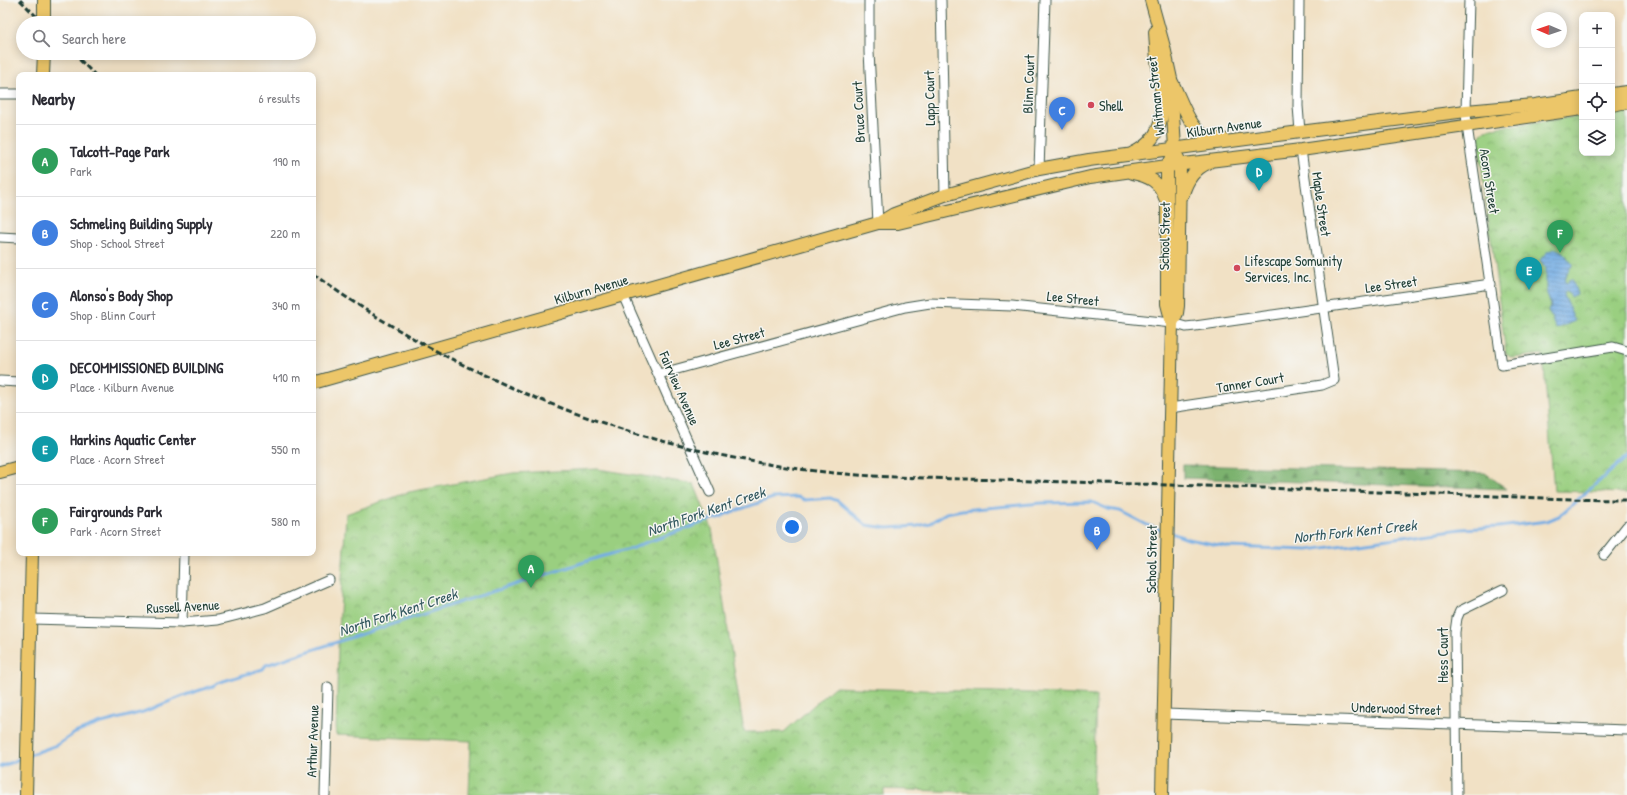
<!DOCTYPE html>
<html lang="en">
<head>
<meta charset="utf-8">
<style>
	body { margin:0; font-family:"Patrick Hand",sans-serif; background:#f7f7f7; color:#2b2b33 }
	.controls { position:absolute; right:12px; top:12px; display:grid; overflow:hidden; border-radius:8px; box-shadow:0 2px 10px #0003 }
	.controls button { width:36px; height:36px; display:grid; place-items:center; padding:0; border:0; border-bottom:1px solid #e1e1e2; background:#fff; color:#2b2b33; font:20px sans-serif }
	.compass { position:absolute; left:1531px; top:12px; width:36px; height:36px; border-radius:50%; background:#fff; box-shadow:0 2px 10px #0003; rotate:272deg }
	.you { position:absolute; left:792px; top:527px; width:14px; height:14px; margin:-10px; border:3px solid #fff; border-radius:50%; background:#1a73e8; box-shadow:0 0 0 6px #1a73e833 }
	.badge { display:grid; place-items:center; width:26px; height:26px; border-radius:50%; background:#d1495b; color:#fff; font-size:13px; font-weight:700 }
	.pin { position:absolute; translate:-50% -33px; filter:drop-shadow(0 1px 2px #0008) }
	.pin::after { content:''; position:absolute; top:21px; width:14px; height:12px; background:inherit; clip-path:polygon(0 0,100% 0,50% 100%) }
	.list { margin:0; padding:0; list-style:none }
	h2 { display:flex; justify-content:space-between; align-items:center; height:52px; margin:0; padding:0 16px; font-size:17px }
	h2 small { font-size:13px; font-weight:400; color:#7c7c81 }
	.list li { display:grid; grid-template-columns:26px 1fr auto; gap:12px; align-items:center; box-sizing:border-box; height:72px; padding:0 16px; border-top:1px solid #e1e1e2 }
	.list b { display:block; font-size:15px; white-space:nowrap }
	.list p { margin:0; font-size:13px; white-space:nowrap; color:#7c7c81 }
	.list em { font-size:13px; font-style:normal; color:#7c7c81 }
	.icon { flex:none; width:22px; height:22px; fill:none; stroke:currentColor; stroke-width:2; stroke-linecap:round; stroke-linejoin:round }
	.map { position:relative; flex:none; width:1627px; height:795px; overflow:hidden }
	.search { position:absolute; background:#fff; box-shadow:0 2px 10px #0003; left:16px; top:16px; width:300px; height:44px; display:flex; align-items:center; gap:10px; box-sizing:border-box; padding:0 14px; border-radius:22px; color:#7c7c81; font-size:15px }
	.panel { position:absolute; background:#fff; box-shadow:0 2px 10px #0003; left:16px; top:72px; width:300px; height:484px; border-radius:8px }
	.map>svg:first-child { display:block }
	.forest { fill:url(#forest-firs); stroke:#4d7851 }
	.park { fill:url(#park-crowns); stroke:#5c865a }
	.water { fill:url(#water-rules); stroke:#4a758c }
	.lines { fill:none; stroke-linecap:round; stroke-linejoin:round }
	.stream { stroke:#75ade4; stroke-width:3 }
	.minor-casing { stroke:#3e564a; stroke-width:11 }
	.major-casing { stroke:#3e564a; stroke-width:14 }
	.minor { stroke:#fff; stroke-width:9 }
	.major { stroke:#ecc669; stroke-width:12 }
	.rail { stroke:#1f3d34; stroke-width:3; stroke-dasharray:6 3; stroke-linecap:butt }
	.poi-dot { fill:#d1495b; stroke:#f6f6f2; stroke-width:1.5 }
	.labels { text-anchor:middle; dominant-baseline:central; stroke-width:3; stroke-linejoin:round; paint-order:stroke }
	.street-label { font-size:14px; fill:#1f3d34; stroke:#f6f6f2 }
	.poi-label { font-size:14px; fill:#1f3d34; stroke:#f6f6f2; text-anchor:start }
	.water-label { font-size:15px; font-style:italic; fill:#345960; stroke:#f6f6f2 }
</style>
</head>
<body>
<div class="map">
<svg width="1627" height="795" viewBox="0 0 1627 795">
	<defs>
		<pattern id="forest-firs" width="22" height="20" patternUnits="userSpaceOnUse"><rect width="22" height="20" fill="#7bb26e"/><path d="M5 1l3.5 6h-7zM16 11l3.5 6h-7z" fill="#64925b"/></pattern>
		<pattern id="park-crowns" width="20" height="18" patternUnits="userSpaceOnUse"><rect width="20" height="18" fill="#9acf80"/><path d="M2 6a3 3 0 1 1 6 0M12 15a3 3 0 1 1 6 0" fill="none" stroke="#7da96a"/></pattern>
		<pattern id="water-rules" width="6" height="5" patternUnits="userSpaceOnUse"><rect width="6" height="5" fill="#75ade4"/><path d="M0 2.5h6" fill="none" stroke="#5f8eba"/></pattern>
	</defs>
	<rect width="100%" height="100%" fill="#f6f6f2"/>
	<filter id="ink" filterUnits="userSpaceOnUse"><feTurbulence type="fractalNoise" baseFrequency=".025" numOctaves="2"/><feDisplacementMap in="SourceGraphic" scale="8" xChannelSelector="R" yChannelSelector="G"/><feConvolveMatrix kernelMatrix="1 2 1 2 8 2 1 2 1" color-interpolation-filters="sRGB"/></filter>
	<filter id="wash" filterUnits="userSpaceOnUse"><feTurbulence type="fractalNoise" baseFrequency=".012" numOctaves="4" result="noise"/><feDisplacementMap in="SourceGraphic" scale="16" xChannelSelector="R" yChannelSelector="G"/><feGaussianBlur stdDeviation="0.9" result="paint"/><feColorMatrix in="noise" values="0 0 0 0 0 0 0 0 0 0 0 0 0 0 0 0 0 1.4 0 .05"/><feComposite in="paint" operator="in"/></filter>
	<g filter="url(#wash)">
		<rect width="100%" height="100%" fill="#f1e1c5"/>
		<!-- forest -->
		<path class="forest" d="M 1183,465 L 1485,473 L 1507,489 L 1183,478 Z"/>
		<!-- park -->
		<g class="park">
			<path d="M 1627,109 L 1627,493 L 1554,491 L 1543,354 L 1512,358 L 1506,354 L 1478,140 L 1482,133 L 1492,128 L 1582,116 L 1582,153 L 1612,153 L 1612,111 Z"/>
			<path d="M 598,469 L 694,484 L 712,529 L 744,732 L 784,732 L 834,687 C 921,691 1008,691 1096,696 L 1093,795 L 1051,795 L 884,789 L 884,795 L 469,795 L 471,741 L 336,735 L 338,646 L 346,514 L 409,492 L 513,473 Z"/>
		</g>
		<!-- water -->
		<path class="water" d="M 1556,249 C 1567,252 1565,258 1573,264 L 1567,273 L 1565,282 L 1567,283 L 1569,282 L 1568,280 L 1572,279 L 1577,294 L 1571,297 L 1568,291 L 1565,291 L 1564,295 L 1575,321 L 1556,329 L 1548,310 L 1551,306 L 1546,291 L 1546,268 L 1540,260 L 1548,251 Z"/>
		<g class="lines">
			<!-- stream -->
			<g class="stream">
				<path d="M 1171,533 L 1188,539 L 1229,547 L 1308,550 L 1461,529 L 1499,527 L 1547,521 L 1559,516 L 1627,457"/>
				<path d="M 29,755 L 57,745 L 75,733 L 98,724 L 143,712 L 188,694 L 213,686 L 217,683 L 263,669 L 266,665 L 600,557 L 634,548 L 642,544 L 713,519 L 723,517 L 726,514 L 773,498 L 798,497 L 805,500 L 830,498 L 838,501 L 866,525 L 888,528 L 918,526 L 930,523 L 946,513 L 962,510 L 1042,503 L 1092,502 L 1108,509 L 1120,511 L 1149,526 L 1164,531"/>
				<path d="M 0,767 L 24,757"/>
			</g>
		</g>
	</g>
	<g filter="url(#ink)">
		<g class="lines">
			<defs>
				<g id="minor">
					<path d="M 869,0 L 869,52 L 878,223"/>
					<path d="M 941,0 L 945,195"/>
					<path d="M 1299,0 L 1298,106 L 1300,132"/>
					<path d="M 1469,0 L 1466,111 L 1467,126 L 1502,365 L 1613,347 L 1627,351"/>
					<path d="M 0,94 L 19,94"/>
					<path d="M 1039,169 L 1045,0"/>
					<path d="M 0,237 L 19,238"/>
					<path d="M 623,295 L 710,492"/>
					<path d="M 659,374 L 905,307 L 930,303 L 1012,306 L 1172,323 L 1186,327 L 1195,326 L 1491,284"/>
					<path d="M 0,381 L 19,382"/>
					<path d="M 1170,408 L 1322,385 L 1334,380 L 1301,150"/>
					<path d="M 1604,555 L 1627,526"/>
					<path d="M 31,619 L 182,623 L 218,620 L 265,608 L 329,580"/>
					<path d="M 182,623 L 184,553"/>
					<path d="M 1165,714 L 1627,730"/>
					<path d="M 325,795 L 328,687"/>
					<path d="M 1457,795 L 1455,632 L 1457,618 L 1460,611 L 1503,590"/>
				</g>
				<g id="major">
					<path d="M 44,0 L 44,23"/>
					<path d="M 1151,0 L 1164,47 L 1171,79 L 1175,149 L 1167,166 L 1167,304 L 1172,323 L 1162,795"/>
					<path d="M 43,75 L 44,53"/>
					<path d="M 1172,82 C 1180,97 1189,127 1204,135 C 1210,138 1217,138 1223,139"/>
					<path d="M 1612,94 L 1627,92"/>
					<path d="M 1612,105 L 1627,102"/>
					<path d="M 1133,153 C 1171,135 1163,100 1158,66 C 1156,55 1156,44 1155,32"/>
					<path d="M 1133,173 C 1149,176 1160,182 1165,198"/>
					<path d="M 1183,194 C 1187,180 1194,169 1208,163"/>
					<path d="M 879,223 L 894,214 L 945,195 L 1039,169 L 1089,160 L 1300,132 L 1466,111 L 1535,105 L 1582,98"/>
					<path d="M 1172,323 L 1177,313 L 1178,306 L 1180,165 L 1178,158"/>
					<path d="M 313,383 L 878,223 L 898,223 L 1090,177 L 1167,166 L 1301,150 L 1582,109"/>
					<path d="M 0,472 L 19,467"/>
					<path d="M 26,795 L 32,553"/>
				</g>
			</defs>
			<!-- minor casing -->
			<use href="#minor" class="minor-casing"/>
			<!-- major casing -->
			<use href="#major" class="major-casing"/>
			<!-- minor -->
			<use href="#minor" class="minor"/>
			<!-- major -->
			<use href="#major" class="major"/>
			<!-- rail -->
			<g class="rail">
				<path d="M 20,0 L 43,23"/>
				<path d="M 73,53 L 95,75"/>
				<path d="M 313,274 C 459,380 637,450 816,471 C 866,477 916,478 966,479 C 1034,481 1102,483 1170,485 C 1270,488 1370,492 1470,495 C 1522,497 1575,500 1627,500"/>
			</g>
		</g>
	</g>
	<!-- markers -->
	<g class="poi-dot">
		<circle cx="1091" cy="105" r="4"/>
		<circle cx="1237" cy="268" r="4"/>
	</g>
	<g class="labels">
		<!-- street labels -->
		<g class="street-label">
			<text transform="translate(1028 84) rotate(-88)">Blinn Court</text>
			<text transform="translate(1155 96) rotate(-96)">Whitman Street</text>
			<text transform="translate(929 98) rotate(-91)">Lapp Court</text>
			<text transform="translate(858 112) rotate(-93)">Bruce Court</text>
			<text transform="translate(1224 127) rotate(-8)">Kilburn Avenue</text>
			<text transform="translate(1490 181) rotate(81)">Acorn Street</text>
			<text transform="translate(1322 204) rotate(82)">Maple Street</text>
			<text transform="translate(1164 236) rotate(-89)">School Street</text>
			<text transform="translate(1391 284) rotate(-8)">Lee Street</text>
			<text transform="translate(591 289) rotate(-16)">Kilburn Avenue</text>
			<text transform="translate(1073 298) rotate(6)">Lee Street</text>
			<text transform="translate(739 338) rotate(-15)">Lee Street</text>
			<text transform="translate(1250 382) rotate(-9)">Tanner Court</text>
			<text transform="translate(680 388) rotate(66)">Fairview Avenue</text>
			<text transform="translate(1151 559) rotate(-89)">School Street</text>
			<text transform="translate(183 606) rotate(-3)">Russell Avenue</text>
			<text transform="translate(1442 655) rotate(-90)">Hess Court</text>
			<text transform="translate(1396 708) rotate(2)">Underwood Street</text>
			<text transform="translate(312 741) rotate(-88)">Arthur Avenue</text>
		</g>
		<!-- poi labels -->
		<g class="poi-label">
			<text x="1099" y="105">Shell</text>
			<text x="1245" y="260">Lifescape Somunity<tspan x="1245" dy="16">Services, Inc.</tspan></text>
		</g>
		<!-- water labels -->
		<g class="water-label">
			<text transform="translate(706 511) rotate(-19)">North Fork Kent Creek</text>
			<text transform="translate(1355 531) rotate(-6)">North Fork Kent Creek</text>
			<text transform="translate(398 612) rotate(-18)">North Fork Kent Creek</text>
		</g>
	</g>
</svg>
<div class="controls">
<button>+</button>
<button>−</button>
<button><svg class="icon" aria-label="locate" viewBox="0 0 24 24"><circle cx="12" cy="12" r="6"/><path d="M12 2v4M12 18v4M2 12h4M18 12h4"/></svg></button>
<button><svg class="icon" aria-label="layers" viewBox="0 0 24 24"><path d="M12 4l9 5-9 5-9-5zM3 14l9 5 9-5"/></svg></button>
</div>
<svg class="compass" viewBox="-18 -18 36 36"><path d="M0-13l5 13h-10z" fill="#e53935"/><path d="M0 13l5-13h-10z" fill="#7c7c81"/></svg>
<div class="you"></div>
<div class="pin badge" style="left:531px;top:588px;background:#2e9e5b">A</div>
<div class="pin badge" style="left:1097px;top:550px;background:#3f7fe0">B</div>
<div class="pin badge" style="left:1062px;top:130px;background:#3f7fe0">C</div>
<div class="pin badge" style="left:1259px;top:191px;background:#0f9aa8">D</div>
<div class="pin badge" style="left:1529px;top:290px;background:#0f9aa8">E</div>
<div class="pin badge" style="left:1560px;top:253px;background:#2e9e5b">F</div>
<div class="search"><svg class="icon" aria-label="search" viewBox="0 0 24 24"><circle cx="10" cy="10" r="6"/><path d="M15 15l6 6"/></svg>Search here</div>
<section class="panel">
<h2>Nearby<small>6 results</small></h2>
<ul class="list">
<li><span class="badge" style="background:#2e9e5b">A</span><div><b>Talcott-Page Park</b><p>Park</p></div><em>190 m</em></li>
<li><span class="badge" style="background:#3f7fe0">B</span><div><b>Schmeling Building Supply</b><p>Shop · School Street</p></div><em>220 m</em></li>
<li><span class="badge" style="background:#3f7fe0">C</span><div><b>Alonso's Body Shop</b><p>Shop · Blinn Court</p></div><em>340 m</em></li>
<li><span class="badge" style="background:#0f9aa8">D</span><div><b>DECOMMISSIONED BUILDING</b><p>Place · Kilburn Avenue</p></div><em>410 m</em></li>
<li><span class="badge" style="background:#0f9aa8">E</span><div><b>Harkins Aquatic Center</b><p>Place · Acorn Street</p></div><em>550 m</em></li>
<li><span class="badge" style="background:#2e9e5b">F</span><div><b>Fairgrounds Park</b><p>Park · Acorn Street</p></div><em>580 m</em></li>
</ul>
</section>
</div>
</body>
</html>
